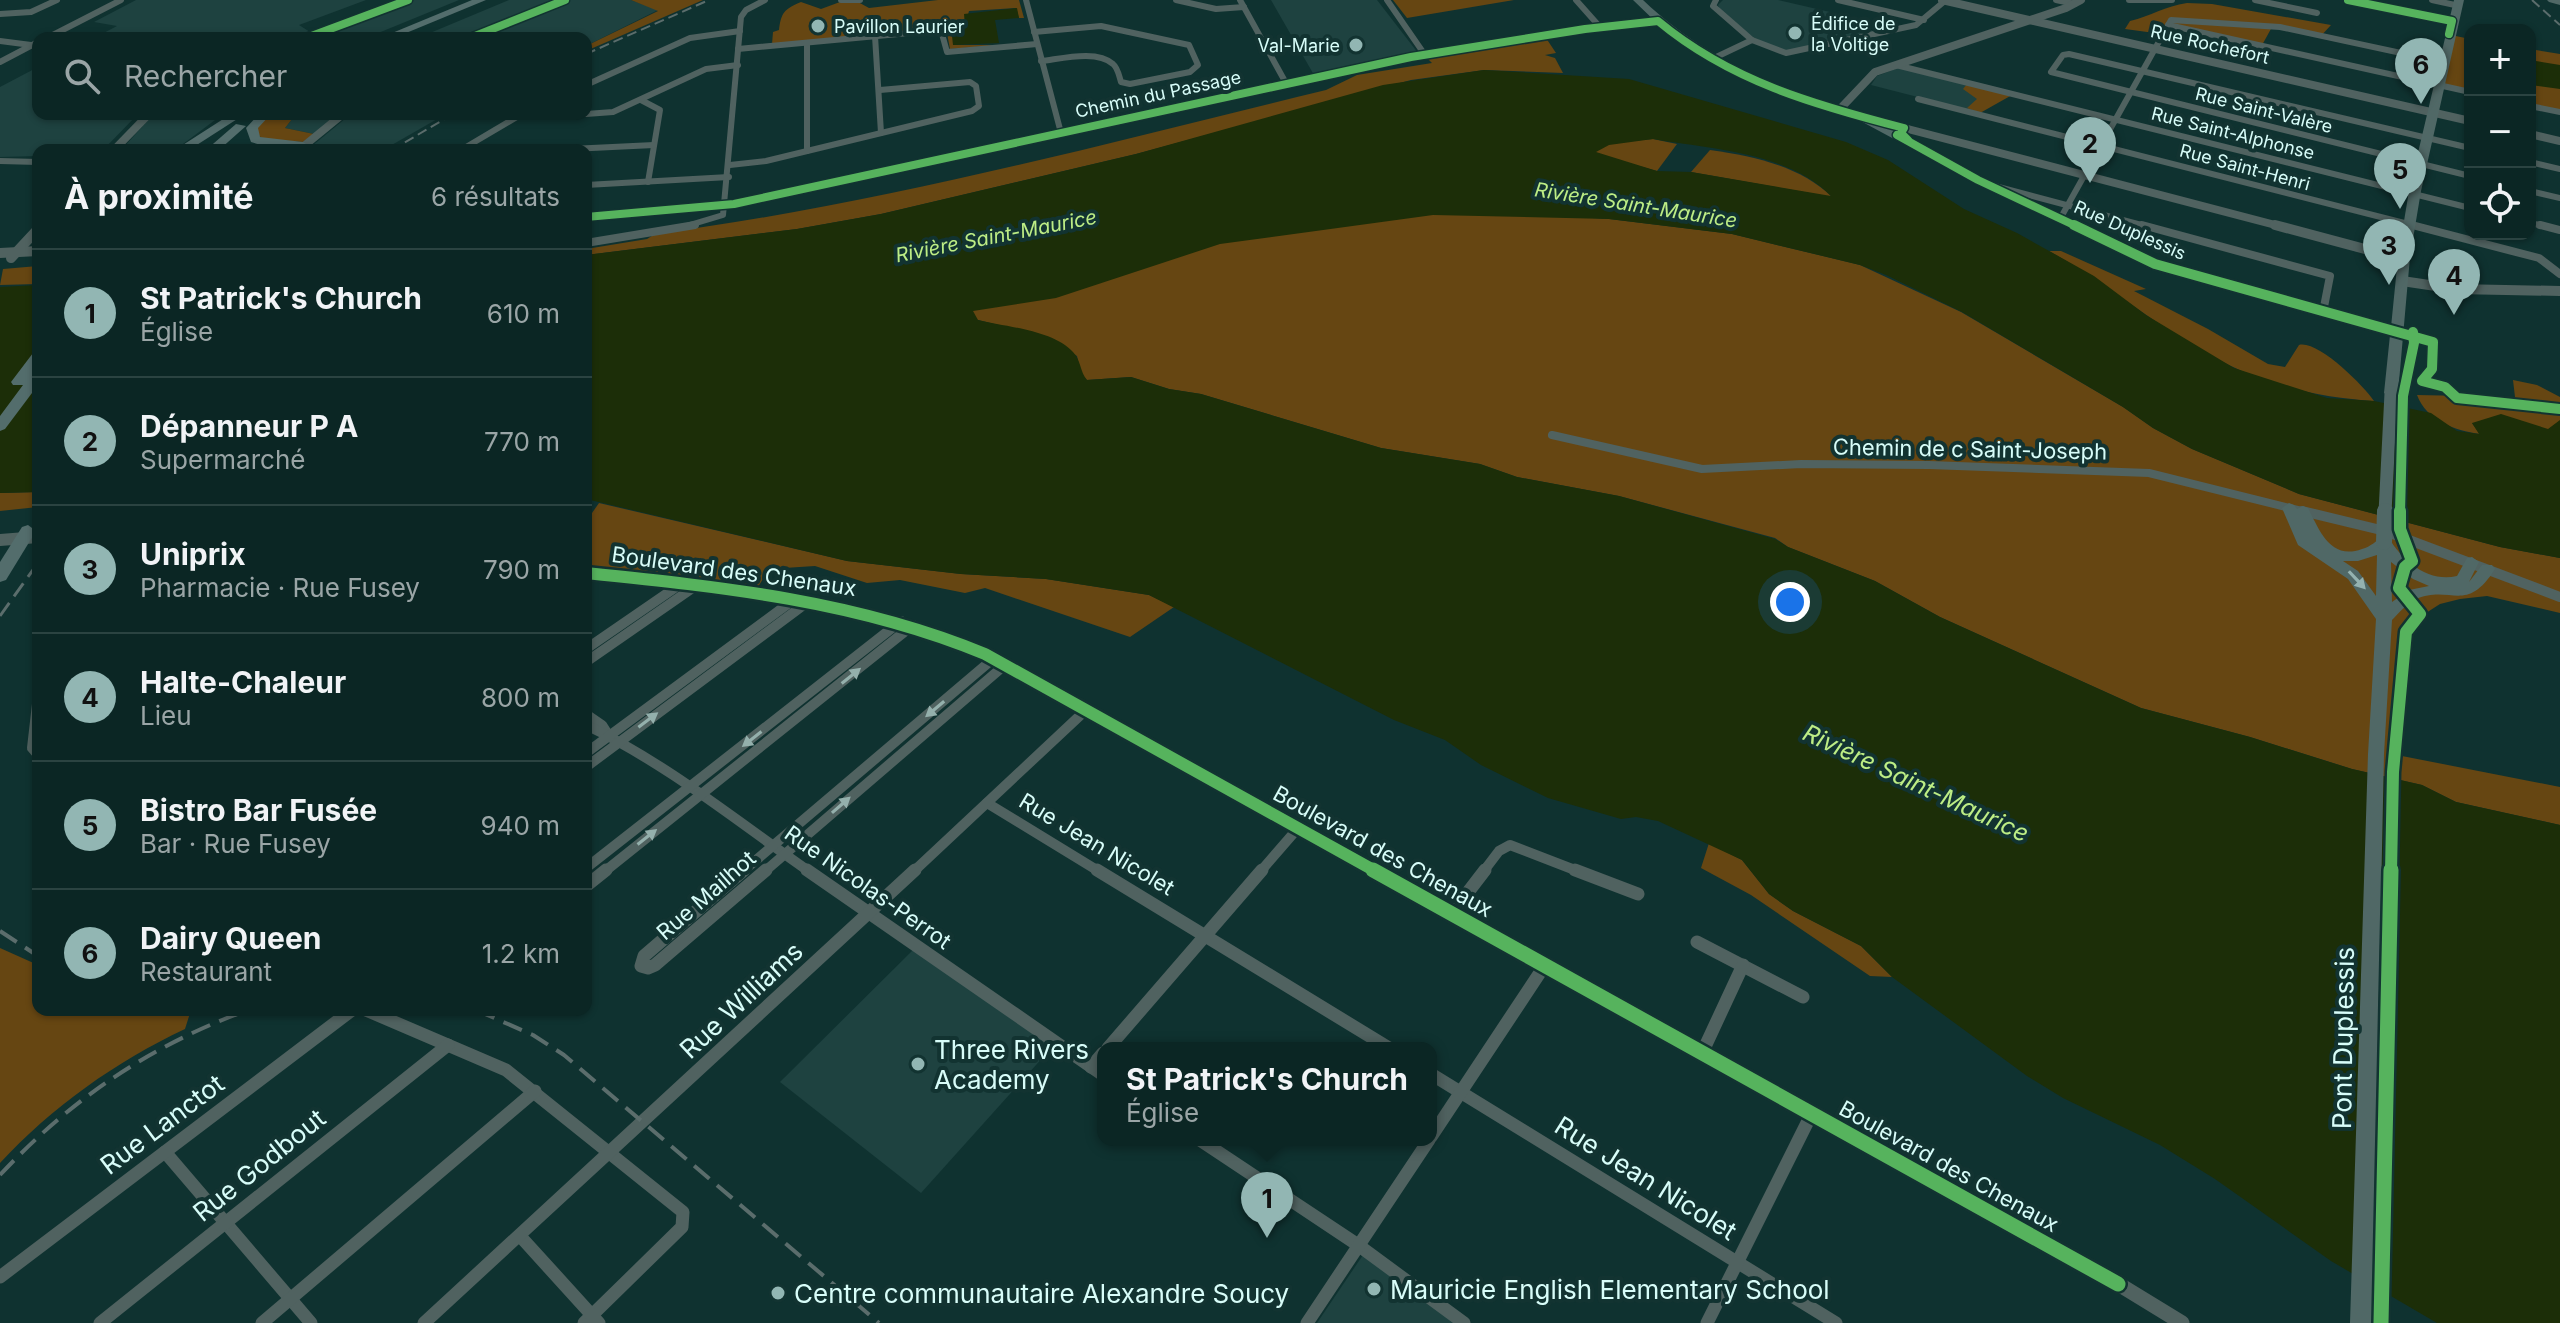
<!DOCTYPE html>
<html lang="fr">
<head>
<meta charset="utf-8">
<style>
	body { margin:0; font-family:Inter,sans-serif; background:#193231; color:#f1f3f6 }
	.controls { position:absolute; right:24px; top:24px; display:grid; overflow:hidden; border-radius:16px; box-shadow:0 2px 6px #0004 }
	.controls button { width:72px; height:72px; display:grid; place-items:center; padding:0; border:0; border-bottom:2px solid #2b4341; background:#0b2624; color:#f1f3f6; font:40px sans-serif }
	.you { position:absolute; left:1790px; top:602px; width:28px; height:28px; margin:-20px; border:6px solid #fff; border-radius:50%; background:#1a73e8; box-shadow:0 0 0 12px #1a73e833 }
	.badge { display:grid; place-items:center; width:52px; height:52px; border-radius:50%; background:#92b6b3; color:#111; font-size:26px; font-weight:700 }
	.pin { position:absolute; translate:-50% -66px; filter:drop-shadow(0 2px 4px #0008) }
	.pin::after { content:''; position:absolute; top:42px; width:28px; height:24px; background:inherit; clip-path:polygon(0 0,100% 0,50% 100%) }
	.popup { position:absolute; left:1097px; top:1042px; width:340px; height:104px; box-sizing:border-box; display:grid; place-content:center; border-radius:16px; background:#0b2624; filter:drop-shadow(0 2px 6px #0005); font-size:26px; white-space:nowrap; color:#9aa5a6 }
	.popup b { font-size:30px; color:#f1f3f6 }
	.popup::after { content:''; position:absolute; left:50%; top:100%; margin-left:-16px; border:16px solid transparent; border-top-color:#0b2624 }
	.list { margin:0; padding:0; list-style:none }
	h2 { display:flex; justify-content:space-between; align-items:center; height:104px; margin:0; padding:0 32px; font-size:34px }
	h2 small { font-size:26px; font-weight:400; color:#9aa5a6 }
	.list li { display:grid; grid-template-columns:52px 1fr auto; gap:24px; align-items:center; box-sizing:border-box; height:128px; padding:0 32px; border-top:2px solid #2b4341 }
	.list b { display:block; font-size:30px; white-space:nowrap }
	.list p { margin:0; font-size:26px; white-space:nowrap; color:#9aa5a6 }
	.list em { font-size:26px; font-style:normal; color:#9aa5a6 }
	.icon { flex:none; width:44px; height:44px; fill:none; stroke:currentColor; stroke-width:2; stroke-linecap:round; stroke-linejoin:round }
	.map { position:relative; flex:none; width:2560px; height:1323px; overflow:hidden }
	.search { position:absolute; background:#0b2624; box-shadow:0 2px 6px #0004; left:32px; top:32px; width:560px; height:88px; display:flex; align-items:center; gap:20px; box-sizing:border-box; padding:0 28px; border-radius:16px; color:#9aa5a6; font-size:30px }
	.panel { position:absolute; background:#0b2624; box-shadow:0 2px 6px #0004; left:32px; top:144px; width:560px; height:872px; border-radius:16px }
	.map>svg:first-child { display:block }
	.built { fill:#1e4240 }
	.green { fill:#664612 }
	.water { fill:#1c2e08; fill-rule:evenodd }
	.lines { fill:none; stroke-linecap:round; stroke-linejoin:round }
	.minor-far3 { stroke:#506260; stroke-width:6 }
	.minor-far2 { stroke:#506260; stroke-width:8 }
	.minor-far1 { stroke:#506260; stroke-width:10 }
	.minor { stroke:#506260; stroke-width:13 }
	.tertiary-far3 { stroke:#506260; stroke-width:8 }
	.tertiary-far2 { stroke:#506260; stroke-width:10 }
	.tertiary-far1 { stroke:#506260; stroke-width:12 }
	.tertiary { stroke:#506260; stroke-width:15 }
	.primary { fill:#506866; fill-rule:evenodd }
	.motorway { fill:#536d6c; fill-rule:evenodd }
	.rail-far2 { stroke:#5b6d6c; stroke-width:2; stroke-dasharray:10 5; stroke-linecap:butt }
	.rail-far1 { stroke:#5b6d6c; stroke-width:3; stroke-dasharray:16 8; stroke-linecap:butt }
	.rail { stroke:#5b6d6c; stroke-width:4; stroke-dasharray:20 10; stroke-linecap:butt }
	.primary-bridge-far1 { stroke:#506866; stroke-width:13 }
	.primary-bridge { stroke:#506866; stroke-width:16 }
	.cycleway-far3-casing { stroke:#123331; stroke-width:11 }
	.cycleway-far2-casing { stroke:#123331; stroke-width:14 }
	.cycleway-far1-casing { stroke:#123331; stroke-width:17 }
	.cycleway-casing { stroke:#123331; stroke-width:20 }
	.cycleway-far3 { stroke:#56b35d; stroke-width:8 }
	.cycleway-far2 { stroke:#56b35d; stroke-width:10 }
	.cycleway-far1 { stroke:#56b35d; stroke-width:12 }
	.cycleway { stroke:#56b35d; stroke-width:15 }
	.oneway { fill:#94b2b0 }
	.oneway2 { fill:#94b0ac }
	.poi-dot { fill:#92b6b3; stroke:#123331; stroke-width:3 }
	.labels { text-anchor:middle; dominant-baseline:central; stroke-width:8; stroke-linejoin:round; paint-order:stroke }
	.far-poi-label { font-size:18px; fill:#d8fdf9; stroke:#123331; text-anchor:start }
	.far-street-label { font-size:18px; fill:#d8fdf9; stroke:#123331 }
	.far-water-label { font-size:20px; font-style:italic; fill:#bded85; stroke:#123331 }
	.street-label { font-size:22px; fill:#d8fdf9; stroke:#123331 }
	.water-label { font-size:24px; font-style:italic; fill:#bded85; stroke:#123331 }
	.near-street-label { font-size:26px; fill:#d8fdf9; stroke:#123331 }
	.near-poi-label { font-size:26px; fill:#d8fdf9; stroke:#123331; text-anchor:start }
</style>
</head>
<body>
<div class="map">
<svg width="2560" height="1323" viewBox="0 0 2560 1323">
	<rect width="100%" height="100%" fill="#0f3230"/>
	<!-- built -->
	<g class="built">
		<path d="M 136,0 L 366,0 L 299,25 L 310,32 L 294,38 L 94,38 L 117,26 L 94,22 Z"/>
		<path d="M 414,0 L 459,0 L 366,38 L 313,38 Z"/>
		<path d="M 509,0 L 558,0 L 463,38 L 418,38 Z"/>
		<path d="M 570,0 L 631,0 L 658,10 L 586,46 L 586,38 L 476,38 Z"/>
		<path d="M 1271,0 L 1377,0 L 1418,53 L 1314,75 Z"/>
		<path d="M 1723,0 L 1778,0 L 1843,15 L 1880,35 L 1785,52 L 1758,41 L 1720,10 L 1718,5 Z"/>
		<path d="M 38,67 L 38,114 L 138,114 L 103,150 L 38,150 L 38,156 L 0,157 L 0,87 Z"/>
		<path d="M 1901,67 L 1999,92 L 1980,113 L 1871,85 L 1877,76 Z"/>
		<path d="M 154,114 L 223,114 L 179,147 L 122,149 Z"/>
		<path d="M 296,114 L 338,114 L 314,134 L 285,128 Z"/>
		<path d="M 351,114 L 446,114 L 383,150 L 307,150 Z"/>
		<path d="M 914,949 L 1054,1045 L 921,1193 L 780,1082 Z"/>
		<path d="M 1363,1255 L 1455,1323 L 1317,1323 Z"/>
	</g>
	<!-- green -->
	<g class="green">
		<path d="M 631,0 L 703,0 L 586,51 L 586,46 L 658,11 Z"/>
		<path d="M 938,0 L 1019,0 L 1024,18 L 1019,18 L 1016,8 L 969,11 L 965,26 L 953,45 L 999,45 L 950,49 L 947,33 L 934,29 L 772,44 L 773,32 L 779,30 C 781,13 784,9 801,2 L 821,9 L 840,2 L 858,2 L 869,8 Z"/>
		<path d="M 1393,0 L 1514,0 L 1407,18 Z"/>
		<path d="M 2187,3 L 2212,4 L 2331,25 L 2320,37 L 2272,27 L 2261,47 L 2168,26 L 2162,34 L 2125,29 L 2130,21 C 2151,16 2165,6 2187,3 Z"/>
		<path d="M 2451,35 L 2470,39 L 2470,92 L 2444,86 Z"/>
		<path d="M 1546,38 L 1556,53 L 1545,55 L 1555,58 L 1563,73 L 1484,70 L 1411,80 L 1136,154 L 881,214 L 797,229 L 586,255 L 586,249 L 647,239 L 655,234 C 881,204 1105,144 1326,90 L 1357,75 L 1432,63 L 1427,58 Z"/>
		<path d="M 2530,49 L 2560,54 L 2560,112 L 2530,105 Z"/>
		<path d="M 1967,84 L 2012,95 L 1980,113 L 1967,108 L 1977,99 L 1963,89 Z"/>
		<path d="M 270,114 L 296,114 L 285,128 L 314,134 L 303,142 L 263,139 L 258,135 L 258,125 Z"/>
		<path d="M 1653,139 L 1677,144 L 1657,171 L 1621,161 L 1529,214 L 1609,219 L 1732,234 L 1860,265 L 1961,312 L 2123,407 L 2153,428 L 2192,449 L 2299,494 L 2500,547 L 2560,558 L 2560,613 L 2487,596 L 2460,599 L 2440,604 L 2426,613 L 2412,636 L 2402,756 L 2560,787 L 2560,825 L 2456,802 L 2422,785 L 2352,769 L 2250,737 L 2141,708 L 1940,617 L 1875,581 L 1788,547 L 1775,538 L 1619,496 L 1517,477 L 1480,464 L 1381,448 L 1201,394 L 1169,389 L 1131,377 L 1087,380 L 1081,374 L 1077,356 L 1048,337 L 851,289 L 1367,165 Z"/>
		<path d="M 1710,150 C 1753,156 1800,166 1832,197 L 1691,172 Z"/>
		<path d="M 2049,251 L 2061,251 L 2146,289 L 2134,291 L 2208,329 L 2268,364 L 2285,367 L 2299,345 C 2318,340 2363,385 2374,401 C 2325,398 2276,388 2231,366 C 2166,335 2112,286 2049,251 Z"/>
		<path d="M 38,266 L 38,284 L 0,285 L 3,269 Z"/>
		<path d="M 2513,380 L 2537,385 L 2560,397 L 2560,433 L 2472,423 L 2480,434 C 2454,430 2427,421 2417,395 L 2515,397 Z"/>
		<path d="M 38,492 L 38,507 L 0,511 L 0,493 Z"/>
		<path d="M 599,503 L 847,561 L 961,574 L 1046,579 L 1149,595 L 1174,607 L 1130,637 L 985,588 L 965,593 L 900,580 L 867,583 L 815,566 L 769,569 L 753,595 L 644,582 L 586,566 L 586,512 L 592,513 Z"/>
		<path d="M 1709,843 L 1742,860 L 1769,894 L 1793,911 L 1861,946 L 1892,977 L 1870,976 L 1751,895 L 1701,868 Z"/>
		<path d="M 0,948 L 38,965 L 38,1010 L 191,1010 L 185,1029 C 115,1062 52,1107 0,1163 Z"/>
	</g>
	<!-- water -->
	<g class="water">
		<path d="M 1017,8 L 1019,18 L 995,20 L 999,43 L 953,45 L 951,27 L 965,26 L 964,14 Z"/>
		<path d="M 2530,60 L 2560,65 L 2560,89 L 2530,85 Z"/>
		<path d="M 1484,70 L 1629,79 L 1846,142 L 1888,160 L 1964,209 L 2017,233 L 2094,276 L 2146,315 L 2234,368 L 2327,398 L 2374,401 L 2431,413 L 2457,431 L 2479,434 L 2472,423 L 2501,414 L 2548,429 L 2560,420 L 2560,558 L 2500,547 L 2299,494 L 2192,449 L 2153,428 L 2123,407 L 1962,312 L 1886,275 L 1860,265 L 1732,234 L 1609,219 L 1433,215 L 1220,244 L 1056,298 L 973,311 L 978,320 C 1006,327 1053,330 1073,352 C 1081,360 1080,372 1087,380 L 1131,377 L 1169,389 L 1201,394 L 1381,448 L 1480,464 L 1517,477 L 1619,496 L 1775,539 L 1788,547 L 1875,581 L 1940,617 L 2141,708 L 2250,737 L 2352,769 L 2422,785 L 2456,802 L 2560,825 L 2560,1323 L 2437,1323 L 2331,1261 L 2215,1179 L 2160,1145 L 2063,1098 L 2027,1076 L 1892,977 L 1861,946 L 1793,911 L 1769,894 L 1742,860 L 1658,821 L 1636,817 L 1621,819 L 1548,798 L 1481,765 L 1445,740 L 1394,720 L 1149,595 L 1046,579 L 961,574 L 847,561 L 586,499 L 586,255 L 797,229 L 881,214 L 1136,154 L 1383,85 ZM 1653,139 C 1710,149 1788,152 1831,196 L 1691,172 L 1657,171 L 1596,152 L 1609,145 Z"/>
		<path d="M 38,285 L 38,492 L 0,493 L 0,287 Z"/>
	</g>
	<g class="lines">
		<!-- minor-far3 -->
		<g class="minor-far3">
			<path d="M 841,0 L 860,0"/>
			<path d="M 1026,0 L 1061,133"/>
			<path d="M 1176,0 L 1216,9 L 1244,7"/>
			<path d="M 1240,0 L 1287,85"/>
			<path d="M 1387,0 L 1425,55"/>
			<path d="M 1576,0 L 1600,27"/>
			<path d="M 1716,0 L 1713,6 L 1752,40 L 1786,53 L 1916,25 L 1946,0"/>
			<path d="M 1838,0 L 1924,20"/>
			<path d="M 2056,0 L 2075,4"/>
			<path d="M 2129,0 L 2172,0"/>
			<path d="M 2255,0 L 2317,13"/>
			<path d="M 2348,0 L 2452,21"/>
			<path d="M 2432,0 L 2455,5"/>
			<path d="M 0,14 L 31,12 L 57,0"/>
			<path d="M 2168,25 L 2470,92"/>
			<path d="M 1034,32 L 1101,26 L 1189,45 L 1198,65 L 1190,72 L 1130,84 L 1121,82 C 1119,76 1118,68 1113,64 C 1097,49 1060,59 1041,61"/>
			<path d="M 875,36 L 881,133"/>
			<path d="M 47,38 L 121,0"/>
			<path d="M 0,41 L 31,45"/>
			<path d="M 807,43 L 807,151"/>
			<path d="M 738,49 L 931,31 L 942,34 L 947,52 L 1037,44"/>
			<path d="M 1712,59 L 1752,40"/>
			<path d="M 0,62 L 38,42"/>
			<path d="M 1896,65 L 2470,208"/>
			<path d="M 586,85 L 690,38 L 740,31"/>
			<path d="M 1918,99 L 2420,227"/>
			<path d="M 641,100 L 660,110 L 648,182"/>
			<path d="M 2530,106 L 2560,112"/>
			<path d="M 586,114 L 613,112 L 706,69 L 738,65"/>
			<path d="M 2470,148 L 2069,54 L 2063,55 L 2051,72 L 2470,176"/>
			<path d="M 461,150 L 522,114"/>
			<path d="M 550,150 L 654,145"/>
			<path d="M 0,161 L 38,162"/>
			<path d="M 2530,162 L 2560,169"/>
			<path d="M 730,165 L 766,161 L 972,111 L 979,106 L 976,86 L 970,82 L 880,90"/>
			<path d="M 586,185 L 729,177"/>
			<path d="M 1991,185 L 2149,227"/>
			<path d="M 2530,191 L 2560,198"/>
			<path d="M 2060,219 L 2171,20 L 2280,27 L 2443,62"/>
			<path d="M 2530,223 L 2549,227"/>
			<path d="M 683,227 L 723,215 L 741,17 L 746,10 L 765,0"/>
		</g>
		<!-- minor-far2 -->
		<g class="minor-far2">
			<path d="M 2142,225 L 2330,276 L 2323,312"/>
			<path d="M 2412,225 L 2539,258 L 2560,274"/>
			<path d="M 2540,225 L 2560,230"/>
			<path d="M 586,243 L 695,225"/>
			<path d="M 2380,253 L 2403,260"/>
			<path d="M 1552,435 L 1702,469 L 1801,464 L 1929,465 L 2149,473 L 2310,513"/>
		</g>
		<!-- minor-far1 -->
		<g class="minor-far1">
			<path d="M 2302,511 L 2385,531 L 2560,597"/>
			<path d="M 586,649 L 682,583"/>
			<path d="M 586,662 L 697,585"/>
			<path d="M 38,695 L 32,748 L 38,755"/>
			<path d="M 586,714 L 602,725 L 609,736"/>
			<path d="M 586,725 C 666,763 738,822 810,872"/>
			<path d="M 586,753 L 796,598"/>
			<path d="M 586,767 L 809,601"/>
			<path d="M 987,803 L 1100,872"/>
			<path d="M 586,868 L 901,621"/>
			<path d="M 604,872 L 913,625"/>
			<path d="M 742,872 L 994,658"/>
			<path d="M 764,872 L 1006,664"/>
			<path d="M 913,872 L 1087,709"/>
			<path d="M 1260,872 L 1299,827"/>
			<path d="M 1483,872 L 1499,851 L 1510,845 L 1580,872"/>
		</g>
		<!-- minor -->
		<g class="minor">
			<path d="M 744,870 L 644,956 L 641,966 L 648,968 L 655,965 L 766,870"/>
			<path d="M 807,870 L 1103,1075"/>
			<path d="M 1097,870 L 1389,1048"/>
			<path d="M 1575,870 L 1638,894"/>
			<path d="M 586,886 L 606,870"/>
			<path d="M 1452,913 L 1485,870"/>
			<path d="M 1697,942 L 1803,997"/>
			<path d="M 366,1010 L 506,1070 L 683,1212 L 682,1227 L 584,1323"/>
			<path d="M 1108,1048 L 1262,870"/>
			<path d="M 1703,1051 L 1743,965"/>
			<path d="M 1091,1067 L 1103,1053"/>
			<path d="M 1431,1074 L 1836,1323"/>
			<path d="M 1431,1137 L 1545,965"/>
			<path d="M 1200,1140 L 1358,1245 L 1464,1323"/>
			<path d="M 165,1152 L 311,1323"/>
			<path d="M 520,1236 L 599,1323"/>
			<path d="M 0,1277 L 352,1010"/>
			<path d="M 100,1323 L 448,1045"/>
			<path d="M 262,1323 L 535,1091"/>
			<path d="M 424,1323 L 915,870"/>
			<path d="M 1307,1323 L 1429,1140"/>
			<path d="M 1707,1323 L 1812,1113"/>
		</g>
		<!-- tertiary-far3 -->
		<g class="tertiary-far3">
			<path d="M 1942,0 L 2470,121"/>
			<path d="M 306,38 L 408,0"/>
			<path d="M 470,38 L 565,0"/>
			<path d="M 1839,110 L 1875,72 L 2066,8 L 2081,0"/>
			<path d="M 1904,128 L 2283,227"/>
			<path d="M 2530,134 L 2560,141"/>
			<path d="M 114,150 L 149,114"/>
			<path d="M 299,150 L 343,114"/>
			<path d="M 586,217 L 734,204 L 1411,57 L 1585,29 L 1658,21"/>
		</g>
		<!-- tertiary-far2 -->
		<g class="tertiary-far2">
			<path d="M 2275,225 L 2380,253"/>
			<path d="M 0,253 L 38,251"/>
			<path d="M 11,258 L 38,229"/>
			<path d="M 2402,281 L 2456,289 L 2560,291"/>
		</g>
		<!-- tertiary-far1 -->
		<g class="tertiary-far1">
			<path d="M 0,540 L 38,537"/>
			<path d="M 586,573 C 723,587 857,601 985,654 L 1378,872"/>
		</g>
		<!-- tertiary -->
		<path class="tertiary" d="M 1374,870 L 2084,1263 L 2182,1323"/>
		<!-- primary -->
		<g class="primary">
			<path d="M 1633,0 L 1643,0 C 1708,62 1786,93 1872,116 L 1873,119 L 1982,178 L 2159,261 L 2391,327 L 2398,257 L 2409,191 L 2454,0 L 2464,0 L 2421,191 L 2410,257 L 2398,393 L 2391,397 L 2384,393 L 2390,335 L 2151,267 L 1974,182 L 1855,118 L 1801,102 L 1741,78 L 1684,45 L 1659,25 Z"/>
			<path d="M 2547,0 L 2560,0 L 2560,5 L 2549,2 Z"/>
			<path d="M 2289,503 L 2294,505 L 2297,509 L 2303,506 L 2308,508 C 2319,529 2330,561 2362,549 C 2371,547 2376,540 2384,537 L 2389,538 C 2402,561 2429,583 2457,576 L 2467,558 L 2472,557 L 2479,562 L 2469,582 L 2482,565 L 2492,565 L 2495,569 C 2466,615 2451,584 2416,599 C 2407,603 2399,613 2392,620 L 2384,754 L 2372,1323 L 2350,1323 L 2368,754 L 2376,619 L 2348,579 L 2298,545 L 2282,508 ZM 2377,555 L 2376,596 L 2358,571 L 2343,561 L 2358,561 ZM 2391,562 L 2413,579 L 2429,586 L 2409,590 L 2392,602 Z"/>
		</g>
		<!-- motorway -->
		<g class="motorway">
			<path d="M 472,0 L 486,0 L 394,38 L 380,38 Z"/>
			<path d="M 231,114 L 245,114 L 189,150 L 175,150 Z"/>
			<path d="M 259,114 L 271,114 L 258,128 L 260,137 L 303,142 L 309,146 C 295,155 267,147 251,142 L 246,128 Z"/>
			<path d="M 236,124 L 246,126 L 219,150 L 206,150 Z"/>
			<path d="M 38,352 L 38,366 L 33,372 L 38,371 L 38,385 L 5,429 L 0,431 L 0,416 L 23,385 L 13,385 L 11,382 L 33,353 Z"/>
			<path d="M 28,525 L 36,531 L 6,580 L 0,582 L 0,562 L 22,527 Z"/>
		</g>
		<!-- rail-far2 -->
		<g class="rail-far2">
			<path d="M 2532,0 L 2560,25"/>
			<path d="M 586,54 L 709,0"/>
			<path d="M 392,150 L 453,114"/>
		</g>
		<!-- rail-far1 -->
		<path class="rail-far1" d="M 0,616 L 38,563"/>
		<!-- rail -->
		<g class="rail">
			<path d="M 0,931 L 38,956"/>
			<path d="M 476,1010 L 533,1035 L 564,1055 L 879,1323"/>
			<path d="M 0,1175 C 71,1099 151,1045 248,1010"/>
		</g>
		<!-- primary-bridge-far1 -->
		<path class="primary-bridge-far1" d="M 2385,513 L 2391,393"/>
		<!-- primary-bridge -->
		<path class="primary-bridge" d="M 2384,542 L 2385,511"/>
		<defs>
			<g id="cycleway-far3">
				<path d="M 2348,0 L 2452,21 L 2449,34"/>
				<path d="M 306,38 L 408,0"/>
				<path d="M 470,38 L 565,0"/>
				<path d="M 1897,135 L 1978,180 L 2078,227"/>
				<path d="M 586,217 L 734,204 L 1411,57 L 1585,29 L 1658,21 C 1730,81 1815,105 1904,128 L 1901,133 L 1908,140"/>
			</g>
			<g id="cycleway-far2">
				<path d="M 2074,225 L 2155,264 L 2433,342 L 2432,369 L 2422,381 L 2445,387 L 2457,398 L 2560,409"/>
				<path d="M 2400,513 L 2403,396 L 2414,343 L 2413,332"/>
			</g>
			<g id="cycleway-far1">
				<path d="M 586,573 C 723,587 857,601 985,654 L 1377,872"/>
				<path d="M 2391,872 L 2393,772 L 2406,632 L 2420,614 L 2399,588 L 2405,567 L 2412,561 L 2400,529 L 2400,511"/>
			</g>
			<g id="cycleway">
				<path d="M 1373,870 L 2118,1284"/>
				<path d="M 2381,1323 L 2391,870"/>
			</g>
		</defs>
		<!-- cycleway-far3 casing -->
		<use href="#cycleway-far3" class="cycleway-far3-casing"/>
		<!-- cycleway-far2 casing -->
		<use href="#cycleway-far2" class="cycleway-far2-casing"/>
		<!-- cycleway-far1 casing -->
		<use href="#cycleway-far1" class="cycleway-far1-casing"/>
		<!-- cycleway casing -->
		<use href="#cycleway" class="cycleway-casing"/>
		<!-- cycleway-far3 -->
		<use href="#cycleway-far3" class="cycleway-far3"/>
		<!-- cycleway-far2 -->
		<use href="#cycleway-far2" class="cycleway-far2"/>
		<!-- cycleway-far1 -->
		<use href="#cycleway-far1" class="cycleway-far1"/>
		<!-- cycleway -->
		<use href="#cycleway" class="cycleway"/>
	</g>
	<!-- one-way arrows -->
	<defs><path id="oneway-solid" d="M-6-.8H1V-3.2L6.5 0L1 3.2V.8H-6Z" transform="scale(2)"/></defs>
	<use class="oneway" href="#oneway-solid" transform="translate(2357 580) rotate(47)"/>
	<g class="oneway2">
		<use href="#oneway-solid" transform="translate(851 676) rotate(-39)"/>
		<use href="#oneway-solid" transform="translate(935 709) rotate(140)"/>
		<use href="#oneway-solid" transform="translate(648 720) rotate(-37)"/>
		<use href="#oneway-solid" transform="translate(752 739) rotate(142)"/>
		<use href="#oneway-solid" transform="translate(841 805) rotate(-41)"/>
		<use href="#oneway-solid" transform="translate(647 837) rotate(-38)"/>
	</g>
	<!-- markers -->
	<g class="poi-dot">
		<circle cx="818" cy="26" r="8"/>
		<circle cx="1795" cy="33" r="8"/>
		<circle cx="1356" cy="45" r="8"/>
		<circle cx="918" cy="1064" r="8"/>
		<circle cx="1374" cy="1289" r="8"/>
		<circle cx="778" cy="1293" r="8"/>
	</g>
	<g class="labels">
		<!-- far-poi labels -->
		<g class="far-poi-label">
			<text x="1811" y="23">Édifice de<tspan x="1811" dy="21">la Voltige</tspan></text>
			<text x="834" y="26">Pavillon Laurier</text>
			<text x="1340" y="45" text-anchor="end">Val-Marie</text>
		</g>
		<!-- far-street labels -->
		<g class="far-street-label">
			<text transform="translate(2210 44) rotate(13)">Rue Rochefort</text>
			<text transform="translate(1158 94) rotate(-12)">Chemin du Passage</text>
			<text transform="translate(2264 110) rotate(14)">Rue Saint-Valère</text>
			<text transform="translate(2233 133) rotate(14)">Rue Saint-Alphonse</text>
			<text transform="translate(2245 167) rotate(15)">Rue Saint-Henri</text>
			<text transform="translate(2130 230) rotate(24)">Rue Duplessis</text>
		</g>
		<!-- far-water labels -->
		<g class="far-water-label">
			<text transform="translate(1636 205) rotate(9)">Rivière Saint-Maurice</text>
			<text transform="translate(996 236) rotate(-11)">Rivière Saint-Maurice</text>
		</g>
		<!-- street labels -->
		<g class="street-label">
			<text transform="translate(1970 449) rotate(1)">Chemin de c Saint-Joseph</text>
			<text transform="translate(734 571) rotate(8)">Boulevard des Chenaux</text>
			<text transform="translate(1097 844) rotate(31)">Rue Jean Nicolet</text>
			<text transform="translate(1383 851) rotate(29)">Boulevard des Chenaux</text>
			<text transform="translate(868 887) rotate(35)">Rue Nicolas-Perrot</text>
			<text transform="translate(706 895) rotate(-41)">Rue Mailhot</text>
			<text transform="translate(1949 1166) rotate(29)">Boulevard des Chenaux</text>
		</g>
		<!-- water labels -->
		<g class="water-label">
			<text transform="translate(1916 783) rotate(25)">Rivière Saint-Maurice</text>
		</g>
		<!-- near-street labels -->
		<g class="near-street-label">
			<text transform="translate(741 1000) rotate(-43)">Rue Williams</text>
			<text transform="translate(2343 1038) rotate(-89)">Pont Duplessis</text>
			<text transform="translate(162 1124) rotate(-37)">Rue Lanctot</text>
			<text transform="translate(259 1165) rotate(-39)">Rue Godbout</text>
			<text transform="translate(1646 1178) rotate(32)">Rue Jean Nicolet</text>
		</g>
		<!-- near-poi labels -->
		<g class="near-poi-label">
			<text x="934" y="1049">Three Rivers<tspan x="934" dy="30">Academy</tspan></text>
			<text x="1390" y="1289">Mauricie English Elementary School</text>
			<text x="794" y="1293">Centre communautaire Alexandre Soucy</text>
		</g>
	</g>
</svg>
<div class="controls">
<button>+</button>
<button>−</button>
<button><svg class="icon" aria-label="locate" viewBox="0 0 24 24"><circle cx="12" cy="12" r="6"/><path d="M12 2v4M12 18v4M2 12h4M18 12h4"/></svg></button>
</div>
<div class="you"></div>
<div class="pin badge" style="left:1267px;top:1238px">1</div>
<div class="popup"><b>St Patrick's Church</b>Église</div>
<div class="pin badge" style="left:2090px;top:183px">2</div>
<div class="pin badge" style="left:2389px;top:285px">3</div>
<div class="pin badge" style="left:2454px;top:315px">4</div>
<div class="pin badge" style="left:2400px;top:209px">5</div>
<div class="pin badge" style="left:2421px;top:104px">6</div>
<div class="search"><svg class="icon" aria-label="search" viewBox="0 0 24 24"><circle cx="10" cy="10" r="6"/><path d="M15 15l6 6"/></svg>Rechercher</div>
<section class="panel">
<h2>À proximité<small>6 résultats</small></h2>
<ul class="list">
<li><span class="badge">1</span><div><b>St Patrick's Church</b><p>Église</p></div><em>610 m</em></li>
<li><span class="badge">2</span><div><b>Dépanneur P A</b><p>Supermarché</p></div><em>770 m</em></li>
<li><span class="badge">3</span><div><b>Uniprix</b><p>Pharmacie · Rue Fusey</p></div><em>790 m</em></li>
<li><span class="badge">4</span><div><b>Halte-Chaleur</b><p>Lieu</p></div><em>800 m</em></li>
<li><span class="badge">5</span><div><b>Bistro Bar Fusée</b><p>Bar · Rue Fusey</p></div><em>940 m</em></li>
<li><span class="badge">6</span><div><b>Dairy Queen</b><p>Restaurant</p></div><em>1.2 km</em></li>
</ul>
</section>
</div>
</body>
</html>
